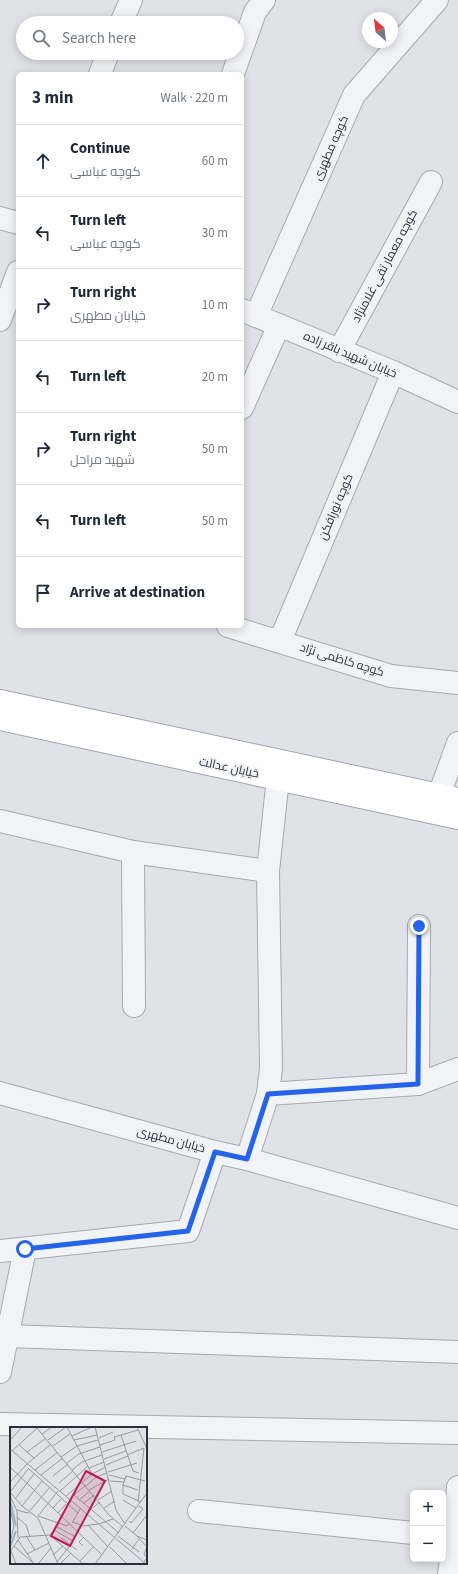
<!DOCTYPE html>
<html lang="en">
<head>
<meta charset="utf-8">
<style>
	body { margin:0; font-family:"Source Sans 3",Cairo,sans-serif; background:#f6f6f7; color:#1f2937 }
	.controls { position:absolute; right:12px; bottom:12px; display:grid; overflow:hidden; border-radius:6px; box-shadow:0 2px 10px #0003 }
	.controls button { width:36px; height:36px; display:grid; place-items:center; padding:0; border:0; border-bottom:1px solid #e0e1e3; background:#fff; color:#1f2937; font:20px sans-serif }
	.compass { position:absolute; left:362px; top:12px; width:36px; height:36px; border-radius:50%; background:#fff; box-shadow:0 2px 10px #0003; rotate:332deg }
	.stop { position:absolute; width:12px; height:12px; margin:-9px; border:3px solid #2563eb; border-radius:50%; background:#fff }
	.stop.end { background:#2563eb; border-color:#fff; box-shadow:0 1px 4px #0008 }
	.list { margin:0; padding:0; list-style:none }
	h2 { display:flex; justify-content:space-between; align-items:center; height:52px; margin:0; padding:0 16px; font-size:17px }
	h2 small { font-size:13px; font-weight:400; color:#747a83 }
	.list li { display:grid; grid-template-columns:26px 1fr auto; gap:12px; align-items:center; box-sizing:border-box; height:72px; padding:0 16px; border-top:1px solid #e0e1e3 }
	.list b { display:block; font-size:15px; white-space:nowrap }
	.list p { margin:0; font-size:13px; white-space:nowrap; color:#747a83 }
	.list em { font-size:13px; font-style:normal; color:#747a83 }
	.icon { flex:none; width:22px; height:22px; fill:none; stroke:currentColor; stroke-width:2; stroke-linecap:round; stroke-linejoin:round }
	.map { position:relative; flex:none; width:458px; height:1574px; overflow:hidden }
	.search { position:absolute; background:#fff; box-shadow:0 2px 10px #0003; left:16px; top:16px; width:228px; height:44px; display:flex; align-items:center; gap:10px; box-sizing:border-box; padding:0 14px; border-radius:22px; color:#747a83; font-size:15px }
	.panel { position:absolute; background:#fff; box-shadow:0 2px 10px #0003; left:16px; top:72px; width:228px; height:556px; border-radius:6px }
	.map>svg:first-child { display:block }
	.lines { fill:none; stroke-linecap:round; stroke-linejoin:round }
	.minor-casing { stroke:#a6a9b1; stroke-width:24 }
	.major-casing { stroke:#a0a5b1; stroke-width:24 }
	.minor { stroke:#f2f3f6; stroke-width:22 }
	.major { stroke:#fff; stroke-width:22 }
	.route { stroke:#2563eb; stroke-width:5 }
	.labels { text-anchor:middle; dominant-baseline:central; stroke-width:3.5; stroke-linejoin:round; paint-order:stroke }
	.street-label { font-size:12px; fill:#2a2f3d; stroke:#eff1f5 }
	.inset-river { fill:none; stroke:#9fadc3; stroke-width:2 }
	.inset-road { fill:none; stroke:#979aa3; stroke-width:1 }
	.view { fill:#c2185b; fill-opacity:0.15; stroke:#c2185b; stroke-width:2 }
	.inset-edge { fill:none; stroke:#2a2f3d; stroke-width:2 }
</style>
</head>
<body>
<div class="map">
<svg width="458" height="1574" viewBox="0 0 458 1574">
	<rect width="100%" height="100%" fill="#e0e2e7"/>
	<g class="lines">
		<defs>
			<g id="minor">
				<path d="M 121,23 L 131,0"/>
				<path d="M 100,74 L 108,53"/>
				<path d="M 233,74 L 255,12 L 264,0"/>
				<path d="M 0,218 L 18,223"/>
				<path d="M 242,310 L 393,372 L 458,402"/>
				<path d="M 256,316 L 354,95 L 437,0"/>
				<path d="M 0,320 L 18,272"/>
				<path d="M 339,351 L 431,182"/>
				<path d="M 242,408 L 279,325"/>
				<path d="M 228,626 L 391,676 L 458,683"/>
				<path d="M 280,641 L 393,372"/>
				<path d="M 439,795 L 458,743"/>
				<path d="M 0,821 L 133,852 L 268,871"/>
				<path d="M 133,852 L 134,1006"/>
				<path d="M 418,1084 L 419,926"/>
				<path d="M 0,1093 L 215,1152 L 247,1159 L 458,1218"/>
				<path d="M 268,1094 L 418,1084 L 458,1069"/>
				<path d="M 247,1159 L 268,1094 L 271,1068 L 268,871 L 278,778"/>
				<path d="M 0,1251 L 188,1231 L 215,1152"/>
				<path d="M 7,1336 L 458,1352"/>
				<path d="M 0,1372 L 25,1249"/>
				<path d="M 0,1424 L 458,1433"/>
				<path d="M 199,1511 L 413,1533"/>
				<path d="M 449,1574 L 454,1538 L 458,1487"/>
			</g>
			<g id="major">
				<path d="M 0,701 L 458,799"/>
				<path d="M 0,719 L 458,818"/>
			</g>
		</defs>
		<!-- minor casing -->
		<use href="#minor" class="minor-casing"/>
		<!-- major casing -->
		<use href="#major" class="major-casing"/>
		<!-- minor -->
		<use href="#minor" class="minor"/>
		<!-- major -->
		<use href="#major" class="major"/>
	</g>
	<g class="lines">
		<!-- route -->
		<path class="route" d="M 25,1249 L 188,1231 L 215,1152 L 247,1159 L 268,1094 L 418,1084 L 419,926"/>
	</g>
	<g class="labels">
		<!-- street labels -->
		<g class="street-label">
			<text transform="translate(331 148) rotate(-66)">کوچه مطهری</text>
			<text transform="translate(385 266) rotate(-62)">کوچه معمار تقی غلامنژاد</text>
			<text transform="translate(350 355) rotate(23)">خیابان شهید باقر زاده</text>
			<text transform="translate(336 507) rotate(-67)">کوچه نورافکن</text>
			<text transform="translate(342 660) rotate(17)">کوچه کاظمی نژاد</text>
			<text transform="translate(229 768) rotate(12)">خیابان عدالت</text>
			<text transform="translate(171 1140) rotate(15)">خیابان مطهری</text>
		</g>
	</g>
	<!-- overview -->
	<g transform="translate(10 1427)">
		<rect width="137" height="137" fill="#e0e2e7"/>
		<path class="inset-river" d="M 0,74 L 6,99M 0,120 L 6,104"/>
		<path class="inset-road" d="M 26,0 L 99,88 L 113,100M 57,0 L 82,47M 85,0 L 106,83 L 115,97M 127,0 L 137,22M 32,7 L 42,0M 111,8 L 123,44 L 129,46M 62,9 L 82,0M 104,10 L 128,3M 89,11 L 103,5M 0,13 L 12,0M 38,13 L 56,0M 64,13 L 87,8M 9,18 L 24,31M 90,18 L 105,13 L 104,10M 137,18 L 137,2M 43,19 L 60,7M 0,22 L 136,137M 2,24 L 27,1M 17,25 L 36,11M 92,25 L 126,14M 117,28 L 134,21M 51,30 L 67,19 L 88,13M 94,32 L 116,24M 57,36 L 69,27 L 90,20M 96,38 L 118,29M 0,40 L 92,128M 79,41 L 94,35M 19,42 L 68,86M 25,43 L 48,25M 62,43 L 72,35 L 92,28M 98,45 L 127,36M 31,48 L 53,31M 99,48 L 115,52M 43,49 L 58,37M 67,49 L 78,39M 100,54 L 114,55M 0,55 L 17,37 L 41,17M 49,56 L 63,44M 76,58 L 64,68 L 109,106M 113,58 L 128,63M 76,59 L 86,50 L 97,46M 79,63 L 99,52M 50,64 L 67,49M 0,65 L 12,79 L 28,91 L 48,137M 0,65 L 19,41M 0,69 L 7,84 L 8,111M 56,69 L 82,47 L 96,40M 5,72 L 24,47M 69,73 L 80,64M 88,73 L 102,64M 113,73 L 126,81M 128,75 L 134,21M 131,75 L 113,67 L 113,58 L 116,49 L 135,54M 73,77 L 84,68M 12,79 L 32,54M 0,81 L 4,99 L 0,115M 43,81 L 51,72M 94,81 L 105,74M 7,83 L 18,86 L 40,60M 80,83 L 90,75M 48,86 L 56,77M 28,89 L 57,99 L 59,97M 28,89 L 48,64M 8,91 L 16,98 L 20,110M 119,94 L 121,96 L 133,82 L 129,79M 63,95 L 73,99 L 88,97M 62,96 L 70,82M 89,97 L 103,92M 78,98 L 98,120M 115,99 L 127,109 L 137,113M 47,100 L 66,110M 44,103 L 63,114 L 57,123M 123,106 L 137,88M 40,108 L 73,137M 16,109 L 25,123M 108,109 L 129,125M 127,109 L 137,120 L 134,127 L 137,131 L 134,135M 51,111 L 67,123M 8,113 L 24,137M 4,119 L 22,135M 73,119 L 69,115 L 74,110M 100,120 L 117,137M 122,122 L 129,112M 1,124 L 6,137M 0,125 L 10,110 L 40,108 L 49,96M 17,127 L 39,116M 43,128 L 53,119M 70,134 L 84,119M 47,135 L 57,122M 28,137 L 41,121M 50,137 L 61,126M 85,137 L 137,66"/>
		<path class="view" d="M 76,44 L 95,54 L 60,119 L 41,109 Z"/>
		<rect width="137" height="137" class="inset-edge"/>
	</g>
</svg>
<div class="controls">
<button>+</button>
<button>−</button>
</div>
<svg class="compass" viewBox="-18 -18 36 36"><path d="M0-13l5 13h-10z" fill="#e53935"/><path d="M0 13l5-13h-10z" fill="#747a83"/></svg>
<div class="stop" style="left:25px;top:1249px"></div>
<div class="stop end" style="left:419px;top:926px"></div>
<div class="search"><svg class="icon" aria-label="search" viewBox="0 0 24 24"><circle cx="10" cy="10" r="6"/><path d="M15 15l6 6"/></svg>Search here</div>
<section class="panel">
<h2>3 min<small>Walk · 220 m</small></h2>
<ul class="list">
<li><svg class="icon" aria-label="ahead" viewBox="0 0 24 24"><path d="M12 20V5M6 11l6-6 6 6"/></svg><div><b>Continue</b><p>کوچه عباسی</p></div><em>60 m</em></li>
<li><svg class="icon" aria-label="left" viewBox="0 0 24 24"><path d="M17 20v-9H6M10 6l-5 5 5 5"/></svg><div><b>Turn left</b><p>کوچه عباسی</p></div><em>30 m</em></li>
<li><svg class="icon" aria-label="right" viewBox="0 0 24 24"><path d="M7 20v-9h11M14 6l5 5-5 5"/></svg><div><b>Turn right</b><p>خیابان مطهری</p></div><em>10 m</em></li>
<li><svg class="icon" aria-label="left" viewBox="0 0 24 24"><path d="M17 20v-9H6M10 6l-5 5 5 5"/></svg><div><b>Turn left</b></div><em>20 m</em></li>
<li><svg class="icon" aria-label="right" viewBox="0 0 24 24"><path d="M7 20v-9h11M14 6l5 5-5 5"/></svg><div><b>Turn right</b><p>شهید مراحل</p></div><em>50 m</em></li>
<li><svg class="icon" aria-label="left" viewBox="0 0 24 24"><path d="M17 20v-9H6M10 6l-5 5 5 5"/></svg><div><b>Turn left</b></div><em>50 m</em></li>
<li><svg class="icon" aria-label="arrive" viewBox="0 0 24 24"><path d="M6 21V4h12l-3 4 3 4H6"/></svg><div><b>Arrive at destination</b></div></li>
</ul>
</section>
</div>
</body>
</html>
